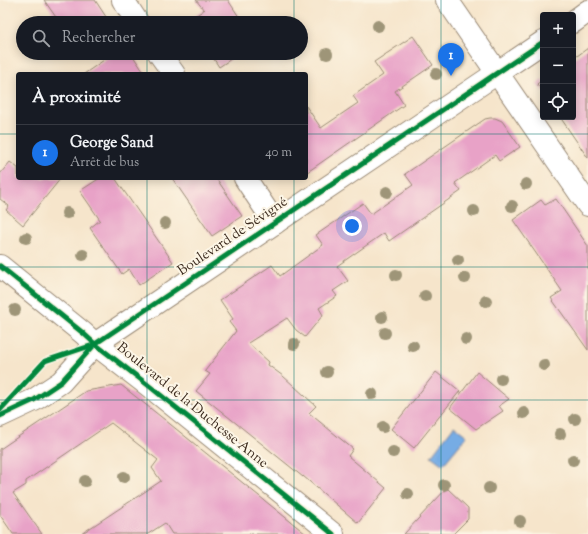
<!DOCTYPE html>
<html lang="fr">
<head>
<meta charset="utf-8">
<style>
	body { margin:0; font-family:"Sorts Mill Goudy",serif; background:#20242c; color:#f1f3f6 }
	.controls { position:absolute; right:12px; top:12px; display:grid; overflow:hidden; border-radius:4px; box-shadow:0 2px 10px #0003 }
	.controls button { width:36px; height:36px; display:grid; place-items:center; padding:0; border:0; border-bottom:1px solid #363941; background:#171b24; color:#f1f3f6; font:20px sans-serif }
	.you { position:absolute; left:352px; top:226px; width:14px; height:14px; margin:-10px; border:3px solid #fff; border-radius:50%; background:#1a73e8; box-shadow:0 0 0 6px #1a73e833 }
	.badge { display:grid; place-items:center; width:26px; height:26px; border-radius:50%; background:#1a73e8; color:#fff; font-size:13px; font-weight:700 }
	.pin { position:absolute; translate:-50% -33px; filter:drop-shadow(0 1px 2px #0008) }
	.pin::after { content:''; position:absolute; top:21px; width:14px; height:12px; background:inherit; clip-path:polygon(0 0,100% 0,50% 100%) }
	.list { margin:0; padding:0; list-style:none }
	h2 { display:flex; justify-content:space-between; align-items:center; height:52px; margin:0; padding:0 16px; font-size:17px }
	h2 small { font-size:13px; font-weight:400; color:#9ea1a6 }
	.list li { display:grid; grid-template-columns:26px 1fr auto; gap:12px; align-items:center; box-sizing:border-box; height:56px; padding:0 16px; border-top:1px solid #363941 }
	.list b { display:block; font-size:15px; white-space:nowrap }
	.list p { margin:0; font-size:13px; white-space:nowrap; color:#9ea1a6 }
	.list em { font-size:13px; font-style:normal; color:#9ea1a6 }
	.icon { flex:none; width:22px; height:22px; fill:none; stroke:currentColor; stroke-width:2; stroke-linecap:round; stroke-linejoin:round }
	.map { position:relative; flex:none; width:588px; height:534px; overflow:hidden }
	.search { position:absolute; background:#171b24; box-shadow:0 2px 10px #0003; left:16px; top:16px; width:292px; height:44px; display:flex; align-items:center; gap:10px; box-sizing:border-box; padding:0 14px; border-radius:22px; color:#9ea1a6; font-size:15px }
	.panel { position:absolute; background:#171b24; box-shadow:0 2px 10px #0003; left:16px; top:72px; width:292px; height:108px; border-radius:4px }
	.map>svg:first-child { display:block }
	.water { fill:#76ace4; stroke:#586b81 }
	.building { fill:#e8a2c7 }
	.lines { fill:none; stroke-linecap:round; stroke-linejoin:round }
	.minor-casing { stroke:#988874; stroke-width:24 }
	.major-casing { stroke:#988874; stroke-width:24 }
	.minor { stroke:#fff; stroke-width:22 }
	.major { stroke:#fff; stroke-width:22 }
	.cycleway-casing { stroke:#fcf5e5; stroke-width:8 }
	.cycleway { stroke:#00873e; stroke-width:5 }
	.tree { fill:#9e9578 }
	.grid { fill:none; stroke:#0f766e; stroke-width:1; stroke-opacity:0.55 }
	.labels { text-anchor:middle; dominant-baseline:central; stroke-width:4; stroke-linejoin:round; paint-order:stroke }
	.street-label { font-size:14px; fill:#3b2a1e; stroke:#fcf5e5 }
</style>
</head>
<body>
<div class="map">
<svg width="588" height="534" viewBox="0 0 588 534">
	<rect width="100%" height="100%" fill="#fcf5e5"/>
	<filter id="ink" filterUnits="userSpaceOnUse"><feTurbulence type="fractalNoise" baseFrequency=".025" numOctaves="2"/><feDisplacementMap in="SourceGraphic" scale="8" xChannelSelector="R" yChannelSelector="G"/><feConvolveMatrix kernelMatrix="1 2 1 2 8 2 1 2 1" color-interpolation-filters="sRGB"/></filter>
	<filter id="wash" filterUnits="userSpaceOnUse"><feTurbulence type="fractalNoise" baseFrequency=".012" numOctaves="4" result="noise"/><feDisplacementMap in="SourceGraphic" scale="16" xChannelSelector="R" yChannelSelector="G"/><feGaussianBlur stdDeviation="0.9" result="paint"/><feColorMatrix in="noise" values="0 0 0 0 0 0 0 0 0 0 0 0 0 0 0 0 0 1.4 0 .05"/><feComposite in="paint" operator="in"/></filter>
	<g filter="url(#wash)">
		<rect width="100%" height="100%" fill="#f6e5cb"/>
		<!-- water -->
		<path class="water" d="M 454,426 L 467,436 L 443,465 L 431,456 Z"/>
		<g id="blocks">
			<!-- building -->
			<g class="building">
				<path d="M 44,0 L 95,0 L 110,23 L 60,23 Z"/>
				<path d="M 196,0 L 228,0 L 243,23 L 191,23 L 189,20 L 204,10 Z"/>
				<path d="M 413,36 L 433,65 L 395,91 L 404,105 L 306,173 L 306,106 L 321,128 L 358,103 L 353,96 L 383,75 L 374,62 Z"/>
				<path d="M 588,48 L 588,158 L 560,117 L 573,117 L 573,59 Z"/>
				<path d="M 114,53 L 131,53 L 145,74 L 84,74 Z"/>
				<path d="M 210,53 L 240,53 L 219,67 Z"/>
				<path d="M 543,79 L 543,92 L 537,84 Z"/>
				<path d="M 490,118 L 495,118 L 502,121 L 520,147 L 499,161 L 495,155 L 455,183 L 461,191 L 389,241 L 384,233 L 337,266 L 348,281 L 333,291 L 337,296 L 319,308 L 323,315 L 305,337 L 296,330 L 287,318 L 248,343 L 269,362 L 268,365 L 283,376 L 316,406 L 309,413 L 353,449 L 348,456 L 386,488 L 358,523 L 303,476 L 303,477 L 196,391 L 210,374 L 205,371 L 236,331 L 229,322 L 233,319 L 220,300 L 272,265 L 280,276 L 323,245 L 316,235 L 363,203 L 371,214 L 413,185 L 405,174 L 485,119 Z"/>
				<path d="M 10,162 L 18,168 L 18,178 L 61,178 L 23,225 L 6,210 L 9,206 L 0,199 L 0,174 Z"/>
				<path d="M 100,178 L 115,178 L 173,262 L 139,285 L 129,269 L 122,274 L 90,228 L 100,220 L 80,191 Z"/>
				<path d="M 172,178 L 216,178 L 242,216 L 212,236 Z"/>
				<path d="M 556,199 L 588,246 L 588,350 L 551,298 L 562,291 L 513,220 L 541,200 L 545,205 Z"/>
				<path d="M 436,372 L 460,391 L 414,448 L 391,429 Z"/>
				<path d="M 477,372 L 509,399 L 499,406 L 503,411 L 476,429 L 450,408 Z"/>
				<path d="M 121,385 L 165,420 L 306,534 L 172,534 L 165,523 L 148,534 L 81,534 L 161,481 L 152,468 L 158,460 L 111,423 L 26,481 L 26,485 L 13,493 L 42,534 L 13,534 L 0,515 L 0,449 L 86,391 Z"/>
				<path d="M 447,488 L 468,508 L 468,519 L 453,534 L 404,534 Z"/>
			</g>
		</g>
	</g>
	<g filter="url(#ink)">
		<use href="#blocks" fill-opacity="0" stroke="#988874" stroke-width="1"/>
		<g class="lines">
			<defs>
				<g id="minor">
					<path d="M 123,0 L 138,23"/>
					<path d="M 447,0 L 588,205"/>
					<path d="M 573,22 L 588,11"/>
					<path d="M 159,53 L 174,74"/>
					<path d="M 245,178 L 275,223"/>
					<path d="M 0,416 L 34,400 L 61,382 L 95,344 L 543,42"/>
				</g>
				<path id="major" d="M 0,266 L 83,333 L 95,344 L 148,385 L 333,534"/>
			</defs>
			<!-- minor casing -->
			<use href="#minor" class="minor-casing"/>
			<!-- major casing -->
			<use href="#major" class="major-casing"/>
			<!-- minor -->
			<use href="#minor" class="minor"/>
			<!-- major -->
			<use href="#major" class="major"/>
			<defs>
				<g id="cycleway">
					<path d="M 0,266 L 83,333 L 95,344 L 148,385 L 333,534"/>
					<path d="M 0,410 L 45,361 L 93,345"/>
					<path d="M 0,416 L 34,400 L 61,382 L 95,344 L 543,42"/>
				</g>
			</defs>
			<!-- cycleway casing -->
			<use href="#cycleway" class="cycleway-casing"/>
			<!-- cycleway -->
			<use href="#cycleway" class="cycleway"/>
		</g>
		<!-- trees -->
		<g class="tree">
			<circle cx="378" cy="26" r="6"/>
			<circle cx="327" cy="54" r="6"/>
			<circle cx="436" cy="74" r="6"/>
			<circle cx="526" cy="184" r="6"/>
			<circle cx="387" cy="192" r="6"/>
			<circle cx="512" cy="206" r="6"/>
			<circle cx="474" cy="211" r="6"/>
			<circle cx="67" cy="213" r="6"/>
			<circle cx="165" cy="223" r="6"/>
			<circle cx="26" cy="238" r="6"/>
			<circle cx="83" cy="255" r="6"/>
			<circle cx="458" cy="260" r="6"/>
			<circle cx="396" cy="275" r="6"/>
			<circle cx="465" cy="278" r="6"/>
			<circle cx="425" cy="296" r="6"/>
			<circle cx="486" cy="301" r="6"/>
			<circle cx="15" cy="310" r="6"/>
			<circle cx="382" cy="317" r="6"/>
			<circle cx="385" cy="333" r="6"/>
			<circle cx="466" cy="339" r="6"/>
			<circle cx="294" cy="344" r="6"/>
			<circle cx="413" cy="346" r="6"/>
			<circle cx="544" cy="365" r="6"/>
			<circle cx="327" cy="372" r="6"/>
			<circle cx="501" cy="379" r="6"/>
			<circle cx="372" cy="394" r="6"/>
			<circle cx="524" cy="413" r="6"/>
			<circle cx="575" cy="419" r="6"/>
			<circle cx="383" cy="427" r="6"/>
			<circle cx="560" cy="434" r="6"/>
			<circle cx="393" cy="452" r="6"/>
			<circle cx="573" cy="460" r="6"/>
			<circle cx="124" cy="477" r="6"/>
			<circle cx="85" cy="481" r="6"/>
			<circle cx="444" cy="485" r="6"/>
			<circle cx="489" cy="488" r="6"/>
			<circle cx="408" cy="494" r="6"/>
			<circle cx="520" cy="521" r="6"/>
		</g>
	</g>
	<!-- grid -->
	<path class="grid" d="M 147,0 L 147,23M 294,0 L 294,23M 441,0 L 441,534M 147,53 L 147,74M 294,53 L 294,74M 0,134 L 18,134M 306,134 L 588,134M 147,178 L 147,534M 294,178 L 294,534M 0,267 L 588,267M 0,400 L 588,400"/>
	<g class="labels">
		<!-- street labels -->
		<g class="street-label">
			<text transform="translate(233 237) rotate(-34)">Boulevard de Sévigné</text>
			<text transform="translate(192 406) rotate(39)">Boulevard de la Duchesse Anne</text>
		</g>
	</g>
</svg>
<div class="controls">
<button>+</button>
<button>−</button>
<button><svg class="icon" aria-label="locate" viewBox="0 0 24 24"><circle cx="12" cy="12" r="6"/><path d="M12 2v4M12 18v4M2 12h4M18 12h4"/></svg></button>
</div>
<div class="you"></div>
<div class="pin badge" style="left:451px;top:76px">1</div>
<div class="search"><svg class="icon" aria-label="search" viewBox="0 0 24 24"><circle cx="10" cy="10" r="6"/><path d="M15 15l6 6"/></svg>Rechercher</div>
<section class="panel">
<h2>À proximité<small></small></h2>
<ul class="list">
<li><span class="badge">1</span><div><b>George Sand</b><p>Arrêt de bus</p></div><em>40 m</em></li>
</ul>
</section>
</div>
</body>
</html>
